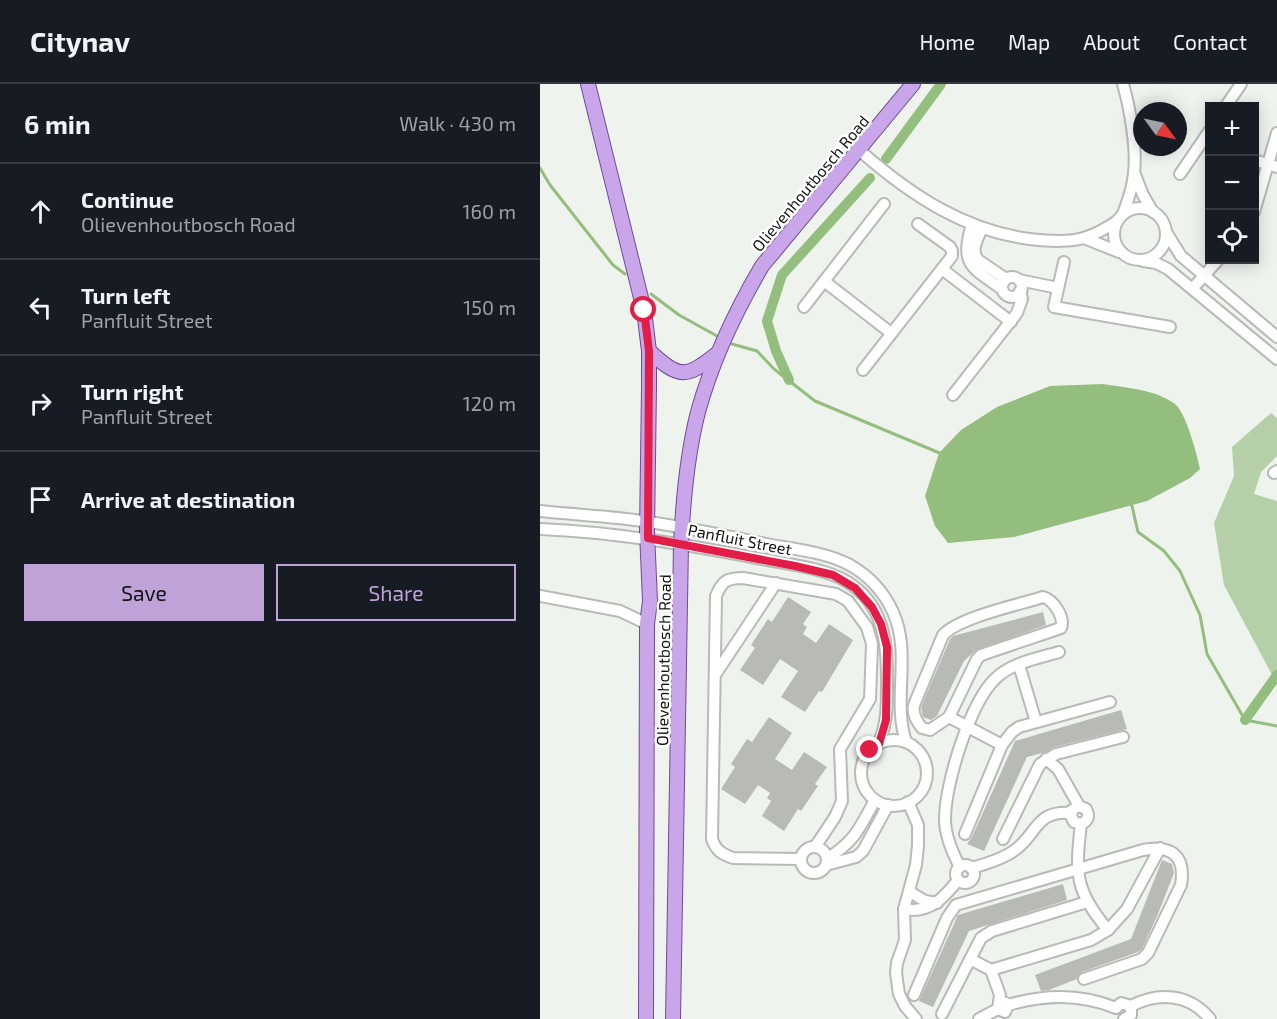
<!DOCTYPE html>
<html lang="en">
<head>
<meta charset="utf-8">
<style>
	body { margin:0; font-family:"Exo 2",sans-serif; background:#242831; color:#f1f3f6 }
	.controls { position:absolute; right:18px; top:18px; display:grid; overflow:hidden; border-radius:0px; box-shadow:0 3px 15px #0003 }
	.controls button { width:54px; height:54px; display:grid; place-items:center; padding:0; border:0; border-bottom:2px solid #363941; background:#171b24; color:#f1f3f6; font:30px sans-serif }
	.compass { position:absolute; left:593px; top:18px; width:54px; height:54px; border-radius:50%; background:#171b24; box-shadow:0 3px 15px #0003; rotate:123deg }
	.stop { position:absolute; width:18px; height:18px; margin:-14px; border:4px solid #e11d48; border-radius:50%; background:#fff }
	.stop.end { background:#e11d48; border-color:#fff; box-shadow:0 2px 6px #0008 }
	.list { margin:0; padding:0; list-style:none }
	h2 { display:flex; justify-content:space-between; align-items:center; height:78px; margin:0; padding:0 24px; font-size:26px }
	h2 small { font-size:20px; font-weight:400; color:#9ea1a6 }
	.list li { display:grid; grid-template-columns:39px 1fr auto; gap:18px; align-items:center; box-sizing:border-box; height:96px; padding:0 24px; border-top:2px solid #363941 }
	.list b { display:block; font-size:22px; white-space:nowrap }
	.list p { margin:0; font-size:20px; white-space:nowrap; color:#9ea1a6 }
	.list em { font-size:20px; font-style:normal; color:#9ea1a6 }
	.actions { display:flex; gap:12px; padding:18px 24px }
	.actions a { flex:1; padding:14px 0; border:2px solid #bfa2d8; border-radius:0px; text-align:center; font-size:21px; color:#bfa2d8 }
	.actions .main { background:#bfa2d8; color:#111 }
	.icon { flex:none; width:33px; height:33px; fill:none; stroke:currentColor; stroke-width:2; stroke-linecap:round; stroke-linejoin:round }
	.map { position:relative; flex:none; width:737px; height:935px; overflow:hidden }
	header { display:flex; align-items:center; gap:36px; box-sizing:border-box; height:84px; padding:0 30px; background:#171b24; border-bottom:2px solid #363941 }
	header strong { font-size:28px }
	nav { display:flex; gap:33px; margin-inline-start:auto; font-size:21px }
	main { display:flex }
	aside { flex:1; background:#171b24 }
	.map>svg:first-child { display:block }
	.green { fill:#b5cfa8 }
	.water { fill:#93be7d }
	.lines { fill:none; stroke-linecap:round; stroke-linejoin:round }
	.stream { stroke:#93be7d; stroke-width:3 }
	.canal { stroke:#93be7d; stroke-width:10 }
	.building { fill:#b7bab5 }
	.minor-casing { stroke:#b7bbb6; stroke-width:14 }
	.major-casing { stroke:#724b94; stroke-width:16 }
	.minor { stroke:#fff; stroke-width:10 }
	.major { stroke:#c9a5e9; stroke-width:14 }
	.route { stroke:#e11d48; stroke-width:8 }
	.labels { text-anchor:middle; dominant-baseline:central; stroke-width:5; stroke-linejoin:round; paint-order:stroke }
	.street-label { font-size:16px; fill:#121311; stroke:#fff }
</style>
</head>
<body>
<header>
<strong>Citynav</strong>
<nav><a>Home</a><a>Map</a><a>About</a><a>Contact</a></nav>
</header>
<main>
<aside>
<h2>6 min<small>Walk · 430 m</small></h2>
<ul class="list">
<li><svg class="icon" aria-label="ahead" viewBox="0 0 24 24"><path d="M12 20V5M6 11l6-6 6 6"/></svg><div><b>Continue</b><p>Olievenhoutbosch Road</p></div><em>160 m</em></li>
<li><svg class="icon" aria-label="left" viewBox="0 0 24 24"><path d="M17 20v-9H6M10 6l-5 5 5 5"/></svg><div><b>Turn left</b><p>Panfluit Street</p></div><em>150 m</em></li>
<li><svg class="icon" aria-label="right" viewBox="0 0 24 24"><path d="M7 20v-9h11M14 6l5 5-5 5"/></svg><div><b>Turn right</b><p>Panfluit Street</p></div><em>120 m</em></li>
<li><svg class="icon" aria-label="arrive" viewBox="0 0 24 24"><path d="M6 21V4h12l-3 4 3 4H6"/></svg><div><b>Arrive at destination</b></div></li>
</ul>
<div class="actions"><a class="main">Save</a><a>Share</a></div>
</aside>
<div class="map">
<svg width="737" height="935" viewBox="0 0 737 935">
	<rect width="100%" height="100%" fill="#eff3ee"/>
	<!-- green -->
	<path class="green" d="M 731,329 L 737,334 L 737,372 L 721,388 L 714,410 L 737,417 L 737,600 L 684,501 L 674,439 L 694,392 L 692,363 Z"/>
	<!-- water -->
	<path class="water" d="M 563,300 C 588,304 614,305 635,320 C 646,329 657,370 660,385 L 650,394 L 607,417 L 474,453 L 408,459 L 395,442 L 385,412 L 399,369 L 421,346 L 457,323 L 510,302 Z"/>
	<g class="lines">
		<!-- stream -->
		<g class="stream">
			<path d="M 0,84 L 10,101 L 73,181 L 85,190"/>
			<path d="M 111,210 L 139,231 L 177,252"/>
			<path d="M 192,260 L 217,267 L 234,285 L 275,317 L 402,370"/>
			<path d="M 589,418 L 592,422 L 598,448 L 624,467 L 640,487 L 660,531 L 667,570 L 705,636 L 737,642"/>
		</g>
		<!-- canal -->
		<g class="canal">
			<path d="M 346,75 L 401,0"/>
			<path d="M 249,296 L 236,267 L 227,237 L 242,191 L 330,94"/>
			<path d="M 705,636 L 737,591"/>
		</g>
	</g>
	<!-- building -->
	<g class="building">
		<path d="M 248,513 L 271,528 L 263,540 L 267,543 L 263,550 L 276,559 L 289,540 L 313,556 L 282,608 L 279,607 L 265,628 L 241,613 L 258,587 L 240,575 L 223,601 L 200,586 L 215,564 L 211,561 L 228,535 L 232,538 Z"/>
		<path d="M 503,528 L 506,541 L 436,566 L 424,577 L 397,632 L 391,636 L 383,633 L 381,623 L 410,555 L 413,552 Z"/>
		<path d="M 581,626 L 587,645 L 514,663 L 506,668 L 487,673 L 444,767 L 427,760 L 432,753 L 475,657 Z"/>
		<path d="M 229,633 L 252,649 L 235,675 L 252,686 L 264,668 L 287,683 L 275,700 L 278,702 L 261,727 L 258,725 L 244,747 L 222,732 L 231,717 L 227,714 L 230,709 L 218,701 L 205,720 L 181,705 L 195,683 L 191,680 L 207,655 L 212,658 Z"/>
		<path d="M 622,776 L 632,780 L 634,789 L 618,830 L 602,865 L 598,868 L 542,888 L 537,895 L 509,906 L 501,907 L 495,891 L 591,855 Z"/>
		<path d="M 523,800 L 527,816 L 429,847 L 393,923 L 379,917 L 418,831 Z"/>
	</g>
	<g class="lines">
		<defs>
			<g id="minor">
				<path d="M 583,0 C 590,24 597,65 594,89 C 593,103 588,117 583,130"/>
				<path d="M 686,22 L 701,0"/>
				<path d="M 318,65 C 370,111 428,150 499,156 C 514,157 529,158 544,154 C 556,150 567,144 577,137"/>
				<path d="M 714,76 L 737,83"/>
				<path d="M 594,88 L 603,111 L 613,128"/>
				<path d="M 640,90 L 670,46"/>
				<circle cx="600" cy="150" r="26"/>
				<path d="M 714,128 L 737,49"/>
				<path d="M 432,140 C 420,181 431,183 462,205"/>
				<path d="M 442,144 C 438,155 430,165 438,176 L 466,195"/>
				<path d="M 626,148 L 641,172 L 737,253"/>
				<path d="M 544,154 L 579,168"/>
				<path d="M 603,177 L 616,179 L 628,185 L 737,275"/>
				<path d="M 524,178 L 514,223 L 630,243"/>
				<path d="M 402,185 L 471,238"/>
				<circle cx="472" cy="203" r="10"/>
				<path d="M 479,196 L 518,204"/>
				<path d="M 284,197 L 351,249"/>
				<path d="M 653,204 L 678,176"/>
				<path d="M 264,223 L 344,120"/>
				<path d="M 323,286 L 412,172 L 412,167 L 410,163 L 378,140"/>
				<path d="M 413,311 L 477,229 L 482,215 L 480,207"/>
				<path d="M 734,389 L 737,387"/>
				<path d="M 0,427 C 36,431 73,432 109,438 C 149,444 187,452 226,460 C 253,465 286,468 310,481 C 329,492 344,508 353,528 C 372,570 352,616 366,658"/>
				<path d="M 0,445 C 75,448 148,461 222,475 C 247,480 284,484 306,497 C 346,521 347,560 347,602 C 347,623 347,641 338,660"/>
				<path d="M 0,512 L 80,527 L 107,540"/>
				<path d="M 503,513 C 514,516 525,534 521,544 L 441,571 L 437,575 L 409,633 L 390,646 L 382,644 C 377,638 372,630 374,621 L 403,551 C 420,533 478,521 503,513 Z"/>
				<path d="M 479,581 L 496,638"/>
				<path d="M 175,591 L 236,499"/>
				<path d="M 409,633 L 462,661"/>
				<circle cx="354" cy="689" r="33"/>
				<path d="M 506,675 L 518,685 L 539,722 L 546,725 C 550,732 548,737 541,740 L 534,738 L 531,732 L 532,726 L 539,722"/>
				<path d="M 368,718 L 378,741 L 378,761 L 376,781 L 364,825 L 365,856 L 357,879 L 356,889 L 359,910 L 365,922 L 376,935"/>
				<path d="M 541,740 C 535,790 535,807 568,846"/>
				<path d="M 425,750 L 462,661 L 472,648 L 479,643 L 570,618"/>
				<path d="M 463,755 L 500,680 L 516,670 L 583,653"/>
				<circle cx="274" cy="776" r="13"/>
				<path d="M 261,775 L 193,774 C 182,770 176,767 172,755 L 176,512 C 182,497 187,494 203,494 L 296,510 L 308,517 L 327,543 L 332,560 L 330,615 L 300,665 L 302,717 L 295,733 L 275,763"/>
				<path d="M 287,775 C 316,756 319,745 335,716"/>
				<path d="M 286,781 L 316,773 L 323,767 L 348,721"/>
				<circle cx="425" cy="790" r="9"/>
				<path d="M 420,783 C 412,768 405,752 405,735 C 405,700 430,618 456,594 C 471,579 499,574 519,568"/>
				<path d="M 431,784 C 446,780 463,775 475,766 C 498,749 496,726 531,729"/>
				<path d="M 370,808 L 385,817 L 397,819"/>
				<path d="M 364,825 C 389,830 404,814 418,796"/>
				<path d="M 430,875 L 451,886 L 460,911 L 458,925 L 465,928 L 468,921 L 466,919 L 461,918"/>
				<path d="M 451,886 L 551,856 L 568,846 L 587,825 L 620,764"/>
				<path d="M 374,911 L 407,834 L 416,821 L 603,766 C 631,761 646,771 641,801 L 608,869 L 602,875 L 544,895"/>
				<path d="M 468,921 C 505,910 540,909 576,924"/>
				<path d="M 591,922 C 618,908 649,909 670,935"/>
				<path d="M 576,924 L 581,919 L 591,922 L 591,931 L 584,935"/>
				<path d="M 402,930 L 441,854 L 452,847 L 547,818"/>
				<path d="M 439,935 L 458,925"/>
			</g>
			<g id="major">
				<path d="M 48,0 L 104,226 L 109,267 L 109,303 L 107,448 L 110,517 L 107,540 L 106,935"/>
				<path d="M 109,267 C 140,295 145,295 178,269"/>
				<path d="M 133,935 L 141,460 C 143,417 147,371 158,328 C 172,277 195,228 222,182 L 373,0"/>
			</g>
		</defs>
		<!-- minor casing -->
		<use href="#minor" class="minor-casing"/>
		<!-- major casing -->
		<use href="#major" class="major-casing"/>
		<!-- minor -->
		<use href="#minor" class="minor"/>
		<!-- major -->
		<use href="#major" class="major"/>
	</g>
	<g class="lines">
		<!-- route -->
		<path class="route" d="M 104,226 L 109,267 L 108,454 L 255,482 L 293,491 L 315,504 L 332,523 L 341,540 L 347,563 L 346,636 L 339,660 L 330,666"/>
	</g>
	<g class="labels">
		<!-- street labels -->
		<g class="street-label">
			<text transform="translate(270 99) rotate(-50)">Olievenhoutbosch Road</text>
			<text transform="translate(200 455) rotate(11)">Panfluit Street</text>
			<text transform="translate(123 576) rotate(-89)">Olievenhoutbosch Road</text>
		</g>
	</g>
</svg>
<div class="controls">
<button>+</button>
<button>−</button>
<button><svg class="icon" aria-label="locate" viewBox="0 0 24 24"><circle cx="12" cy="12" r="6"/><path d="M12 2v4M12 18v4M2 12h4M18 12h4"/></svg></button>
</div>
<svg class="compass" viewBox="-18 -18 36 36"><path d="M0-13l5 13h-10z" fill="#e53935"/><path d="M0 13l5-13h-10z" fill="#9ea1a6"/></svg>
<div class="stop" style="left:104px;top:226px"></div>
<div class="stop end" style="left:330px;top:666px"></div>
</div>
</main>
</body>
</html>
